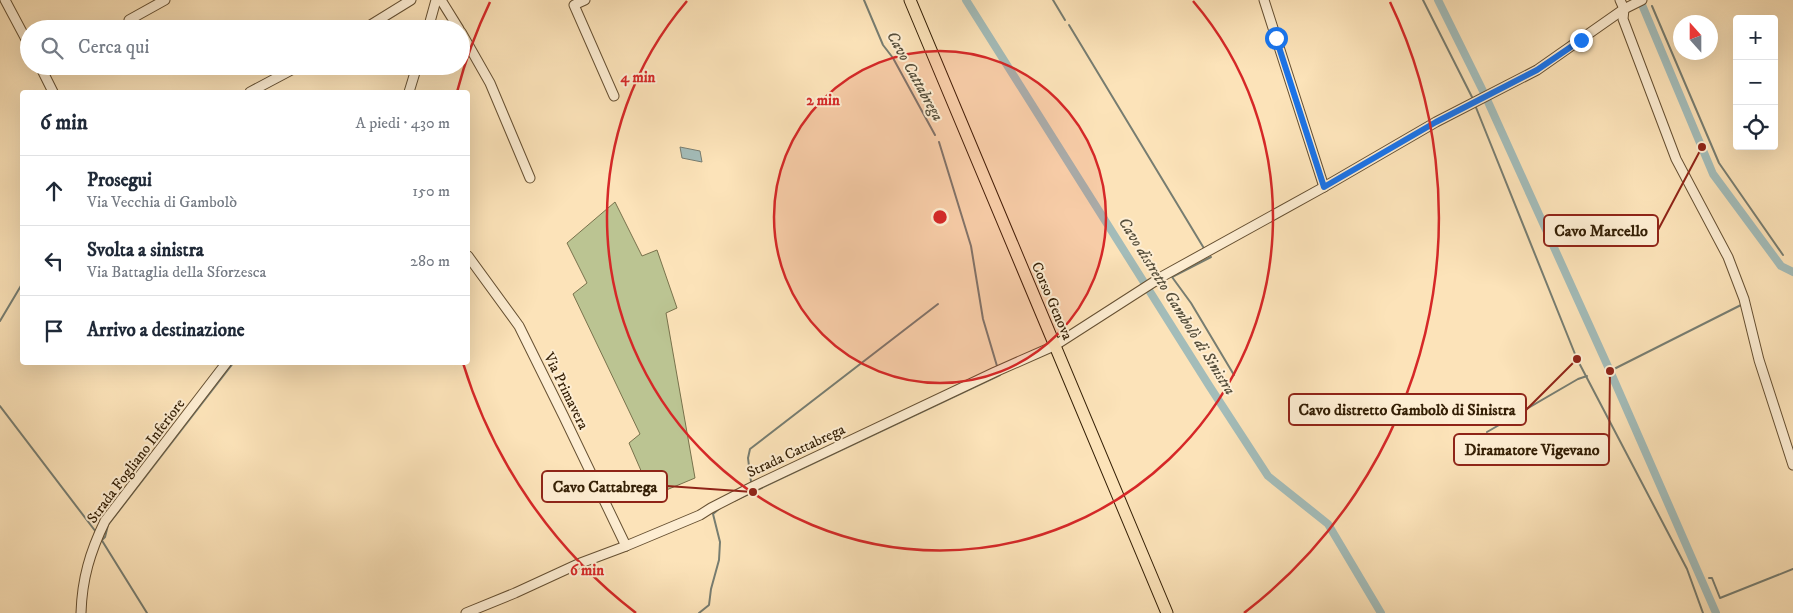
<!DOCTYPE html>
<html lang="it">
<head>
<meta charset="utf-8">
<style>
	body { margin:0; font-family:"IM FELL DW Pica",serif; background:#f6f6f7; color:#1f2937 }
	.controls { position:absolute; right:15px; top:15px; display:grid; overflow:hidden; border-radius:5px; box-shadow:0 5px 20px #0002 }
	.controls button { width:45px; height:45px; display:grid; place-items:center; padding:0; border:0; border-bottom:1px solid #e0e1e3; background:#fff; color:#1f2937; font:25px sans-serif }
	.compass { position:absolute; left:1673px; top:15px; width:45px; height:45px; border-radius:50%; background:#fff; box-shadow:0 5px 20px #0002; rotate:339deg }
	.stop { position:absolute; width:15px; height:15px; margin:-11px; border:4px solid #1a73e8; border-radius:50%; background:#fff }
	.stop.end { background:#1a73e8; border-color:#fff; box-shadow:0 1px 5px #0008 }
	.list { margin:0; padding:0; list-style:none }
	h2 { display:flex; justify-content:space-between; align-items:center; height:65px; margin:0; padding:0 20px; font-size:21px }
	h2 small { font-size:16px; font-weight:400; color:#747a83 }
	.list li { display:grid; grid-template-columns:32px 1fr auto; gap:15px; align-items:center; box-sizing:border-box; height:70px; padding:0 20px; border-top:1px solid #e0e1e3 }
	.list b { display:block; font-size:19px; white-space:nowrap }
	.list p { margin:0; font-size:16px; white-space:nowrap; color:#747a83 }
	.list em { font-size:16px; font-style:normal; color:#747a83 }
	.icon { flex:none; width:28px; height:28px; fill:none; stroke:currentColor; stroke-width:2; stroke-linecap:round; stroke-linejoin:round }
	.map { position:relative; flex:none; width:1793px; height:613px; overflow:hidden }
	.search { position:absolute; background:#fff; box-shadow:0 5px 20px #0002; left:20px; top:20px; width:450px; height:55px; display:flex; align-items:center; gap:12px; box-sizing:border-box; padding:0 18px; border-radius:28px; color:#747a83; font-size:19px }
	.panel { position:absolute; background:#fff; box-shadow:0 5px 20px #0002; left:20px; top:90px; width:450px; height:275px; border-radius:5px }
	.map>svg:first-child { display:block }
	.green { fill:#bbc492; stroke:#78724c }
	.water { fill:#a3bcb9; stroke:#777d71 }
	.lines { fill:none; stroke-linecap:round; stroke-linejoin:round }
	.stream { stroke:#777d71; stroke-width:2 }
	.canal { stroke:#a3bcb9; stroke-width:8 }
	.minor-casing { stroke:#665032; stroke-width:11 }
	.major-casing { stroke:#341f05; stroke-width:13 }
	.minor { stroke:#fdedd2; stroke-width:9 }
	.major { stroke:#fce3b9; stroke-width:11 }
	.route { stroke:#1a73e8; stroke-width:6 }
	.ring { fill:none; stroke:#d62828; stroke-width:2.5 }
	.labels { text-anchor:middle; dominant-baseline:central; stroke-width:4; stroke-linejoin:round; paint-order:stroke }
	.street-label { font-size:15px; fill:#341f05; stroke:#fdedd2 }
	.water-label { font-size:16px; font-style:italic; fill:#554e3b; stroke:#fdedd2 }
	.centre { fill:#d62828; stroke:#fdedd2; stroke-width:2.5 }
	.ring-label { font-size:15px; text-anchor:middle; font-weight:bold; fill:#d62828; stroke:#fdedd2; stroke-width:4; stroke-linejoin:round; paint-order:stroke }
	.leader { fill:none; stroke:#8f2418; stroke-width:2 }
	.callout-dot { fill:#8f2418; stroke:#fdedd2; stroke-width:2 }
	.callout { fill:#fdedd2; stroke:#8f2418; stroke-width:2 }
	.callout-label { font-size:16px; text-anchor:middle; font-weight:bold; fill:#341f05 }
</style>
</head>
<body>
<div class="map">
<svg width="1793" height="613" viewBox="0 0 1793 613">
	<rect width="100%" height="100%" fill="#fce3b9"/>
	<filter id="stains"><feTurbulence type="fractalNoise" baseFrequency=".004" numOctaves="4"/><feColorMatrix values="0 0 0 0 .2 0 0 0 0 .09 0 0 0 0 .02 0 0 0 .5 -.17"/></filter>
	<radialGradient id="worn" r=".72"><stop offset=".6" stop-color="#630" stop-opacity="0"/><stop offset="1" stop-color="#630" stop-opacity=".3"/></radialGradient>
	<!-- green -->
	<path class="green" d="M 615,202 L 642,256 L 657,250 L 677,308 L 666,313 L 695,478 L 652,496 L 629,443 L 640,434 L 573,294 L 587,283 L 567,243 Z"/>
	<!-- water -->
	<path class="water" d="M 680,147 L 700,151 L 702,162 L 682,158 Z"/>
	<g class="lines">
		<!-- stream -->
		<g class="stream">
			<path d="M 864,0 L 883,45 L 893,58 L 935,135"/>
			<path d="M 1053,0 L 1065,20"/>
			<path d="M 1423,0 L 1473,99"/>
			<path d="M 1652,6 L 1719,163 L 1783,255"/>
			<path d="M 1069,25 L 1205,250"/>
			<path d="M 1475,105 L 1577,359 L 1687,569 L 1703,613"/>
			<path d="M 939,142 L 971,246 L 983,319 L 997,366"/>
			<path d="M 1211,257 L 1172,277 L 1191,303 L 1234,375"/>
			<path d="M 0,321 L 22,284"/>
			<path d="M 1610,371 L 1741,305"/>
			<path d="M 0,406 L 96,532"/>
			<path d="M 1487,432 L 1578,379 L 1587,376"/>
			<path d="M 751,482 L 748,458 L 750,449 L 938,304"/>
			<path d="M 734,501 L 1000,375"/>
			<path d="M 101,539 L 147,613"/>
			<path d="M 102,540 L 105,537 L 108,525 L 234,362"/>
			<path d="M 1709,578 L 1712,578 L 1720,598 L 1793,569"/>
			<path d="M 699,613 L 709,605 L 711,589 L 719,560 L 720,542 L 713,514 L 720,508"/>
		</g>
		<!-- canal -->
		<g class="canal">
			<path d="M 966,0 L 1210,387 L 1268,476 L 1328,524 L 1381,613"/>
			<path d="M 1438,0 L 1484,93 L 1610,371 L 1716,613"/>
			<path d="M 1640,0 L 1713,174 L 1781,266 L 1793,272"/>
		</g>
		<defs>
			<g id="minor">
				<path d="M 5,0 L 29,45"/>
				<path d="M 441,0 L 459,29"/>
				<path d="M 585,0 L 574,5 L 614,96"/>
				<path d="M 1264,0 L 1324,187"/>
				<path d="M 1620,0 L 1624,9 L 1623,19 L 1676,159 L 1728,257 L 1744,299 L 1759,360 L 1793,465"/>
				<path d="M 129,20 L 165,0"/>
				<path d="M 364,29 L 411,0"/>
				<path d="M 428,29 L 436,0"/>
				<path d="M 461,32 L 490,83 L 530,178"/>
				<path d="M 40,66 L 53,92"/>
				<path d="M 250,92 L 299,66"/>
				<path d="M 409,92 L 417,66"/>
				<path d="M 468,256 L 519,326 L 564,417 L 626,546"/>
				<path d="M 81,613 C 82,579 90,552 105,521 L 227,362"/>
				<path d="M 466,613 L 515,593 L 578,564 L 626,546 L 700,515 L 711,508 L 752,487 L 995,372 L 1054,346 L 1163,276 L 1324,187 L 1436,122 L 1537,70 L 1624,9 L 1642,0"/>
			</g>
			<path id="major" d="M 910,0 L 1167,613"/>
		</defs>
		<!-- minor casing -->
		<use href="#minor" class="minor-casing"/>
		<!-- major casing -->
		<use href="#major" class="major-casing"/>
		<!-- minor -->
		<use href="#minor" class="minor"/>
		<!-- major -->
		<use href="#major" class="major"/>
	</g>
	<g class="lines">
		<!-- route -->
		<path class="route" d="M 1276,38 L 1324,187 L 1436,122 L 1537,70 L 1581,40"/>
	</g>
	<!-- distance rings -->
	<circle cx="940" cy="217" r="166" fill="#d62828" fill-opacity=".12"/>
	<g class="ring">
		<circle cx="940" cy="217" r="166"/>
		<path d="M1193 1A333 333 0 1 1 687 1"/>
		<path d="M636 613A499 499 0 0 1 463 363M457 92A499 499 0 0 1 490 2M1390 2A499 499 0 0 1 1244 613"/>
	</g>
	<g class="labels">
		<!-- street labels -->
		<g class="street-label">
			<text transform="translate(1052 301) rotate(67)">Corso Genova</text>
			<text transform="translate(566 391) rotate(64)">Via Primavera</text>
			<text transform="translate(796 451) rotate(-25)">Strada Cattabrega</text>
			<text transform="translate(136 461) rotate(-53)">Strada Fogliano Inferiore</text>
		</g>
		<!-- water labels -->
		<g class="water-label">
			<text transform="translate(915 76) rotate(61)">Cavo Cattabrega</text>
			<text transform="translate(1177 306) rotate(58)">Cavo distretto Gambolò di Sinistra</text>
		</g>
	</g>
	<circle cx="940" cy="217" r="8" class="centre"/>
	<g class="ring-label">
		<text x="638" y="82">4 min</text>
		<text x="823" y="105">2 min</text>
		<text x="587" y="575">6 min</text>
	</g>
	<!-- callouts -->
	<path class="leader" d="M1702 147L1658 230M1577 359L1526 410M1610 371L1609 449M753 492L667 486"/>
	<g class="callout-dot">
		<circle cx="1702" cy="147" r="5"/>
		<circle cx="1577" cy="359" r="5"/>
		<circle cx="1610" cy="371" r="5"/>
		<circle cx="753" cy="492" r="5"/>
	</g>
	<g class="callout">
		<rect x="1544" y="215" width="114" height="31" rx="5"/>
		<rect x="1289" y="394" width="237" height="31" rx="5"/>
		<rect x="1454" y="434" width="155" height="31" rx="5"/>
		<rect x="542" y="471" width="125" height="31" rx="5"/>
	</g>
	<g class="callout-label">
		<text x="1601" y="236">Cavo Marcello</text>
		<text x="1407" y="415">Cavo distretto Gambolò di Sinistra</text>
		<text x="1532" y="455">Diramatore Vigevano</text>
		<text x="605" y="492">Cavo Cattabrega</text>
	</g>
	<rect width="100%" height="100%" filter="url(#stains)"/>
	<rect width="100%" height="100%" fill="url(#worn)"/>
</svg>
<div class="controls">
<button>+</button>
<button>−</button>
<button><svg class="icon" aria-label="locate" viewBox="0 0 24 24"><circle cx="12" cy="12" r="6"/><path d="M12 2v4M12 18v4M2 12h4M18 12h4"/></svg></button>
</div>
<svg class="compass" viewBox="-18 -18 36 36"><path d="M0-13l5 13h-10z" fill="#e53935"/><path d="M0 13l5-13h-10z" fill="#747a83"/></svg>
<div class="stop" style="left:1276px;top:38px"></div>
<div class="stop end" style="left:1581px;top:40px"></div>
<div class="search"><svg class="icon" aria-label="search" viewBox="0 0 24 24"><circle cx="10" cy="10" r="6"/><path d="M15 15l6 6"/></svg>Cerca qui</div>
<section class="panel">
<h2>6 min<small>A piedi · 430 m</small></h2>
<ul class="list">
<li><svg class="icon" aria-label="ahead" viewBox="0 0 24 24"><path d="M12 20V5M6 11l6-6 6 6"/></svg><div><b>Prosegui</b><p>Via Vecchia di Gambolò</p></div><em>150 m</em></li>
<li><svg class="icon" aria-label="left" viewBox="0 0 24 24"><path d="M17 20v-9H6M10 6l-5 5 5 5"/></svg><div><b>Svolta a sinistra</b><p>Via Battaglia della Sforzesca</p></div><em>280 m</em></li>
<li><svg class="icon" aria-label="arrive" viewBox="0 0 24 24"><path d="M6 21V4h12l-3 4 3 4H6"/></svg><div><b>Arrivo a destinazione</b></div></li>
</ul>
</section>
</div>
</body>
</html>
